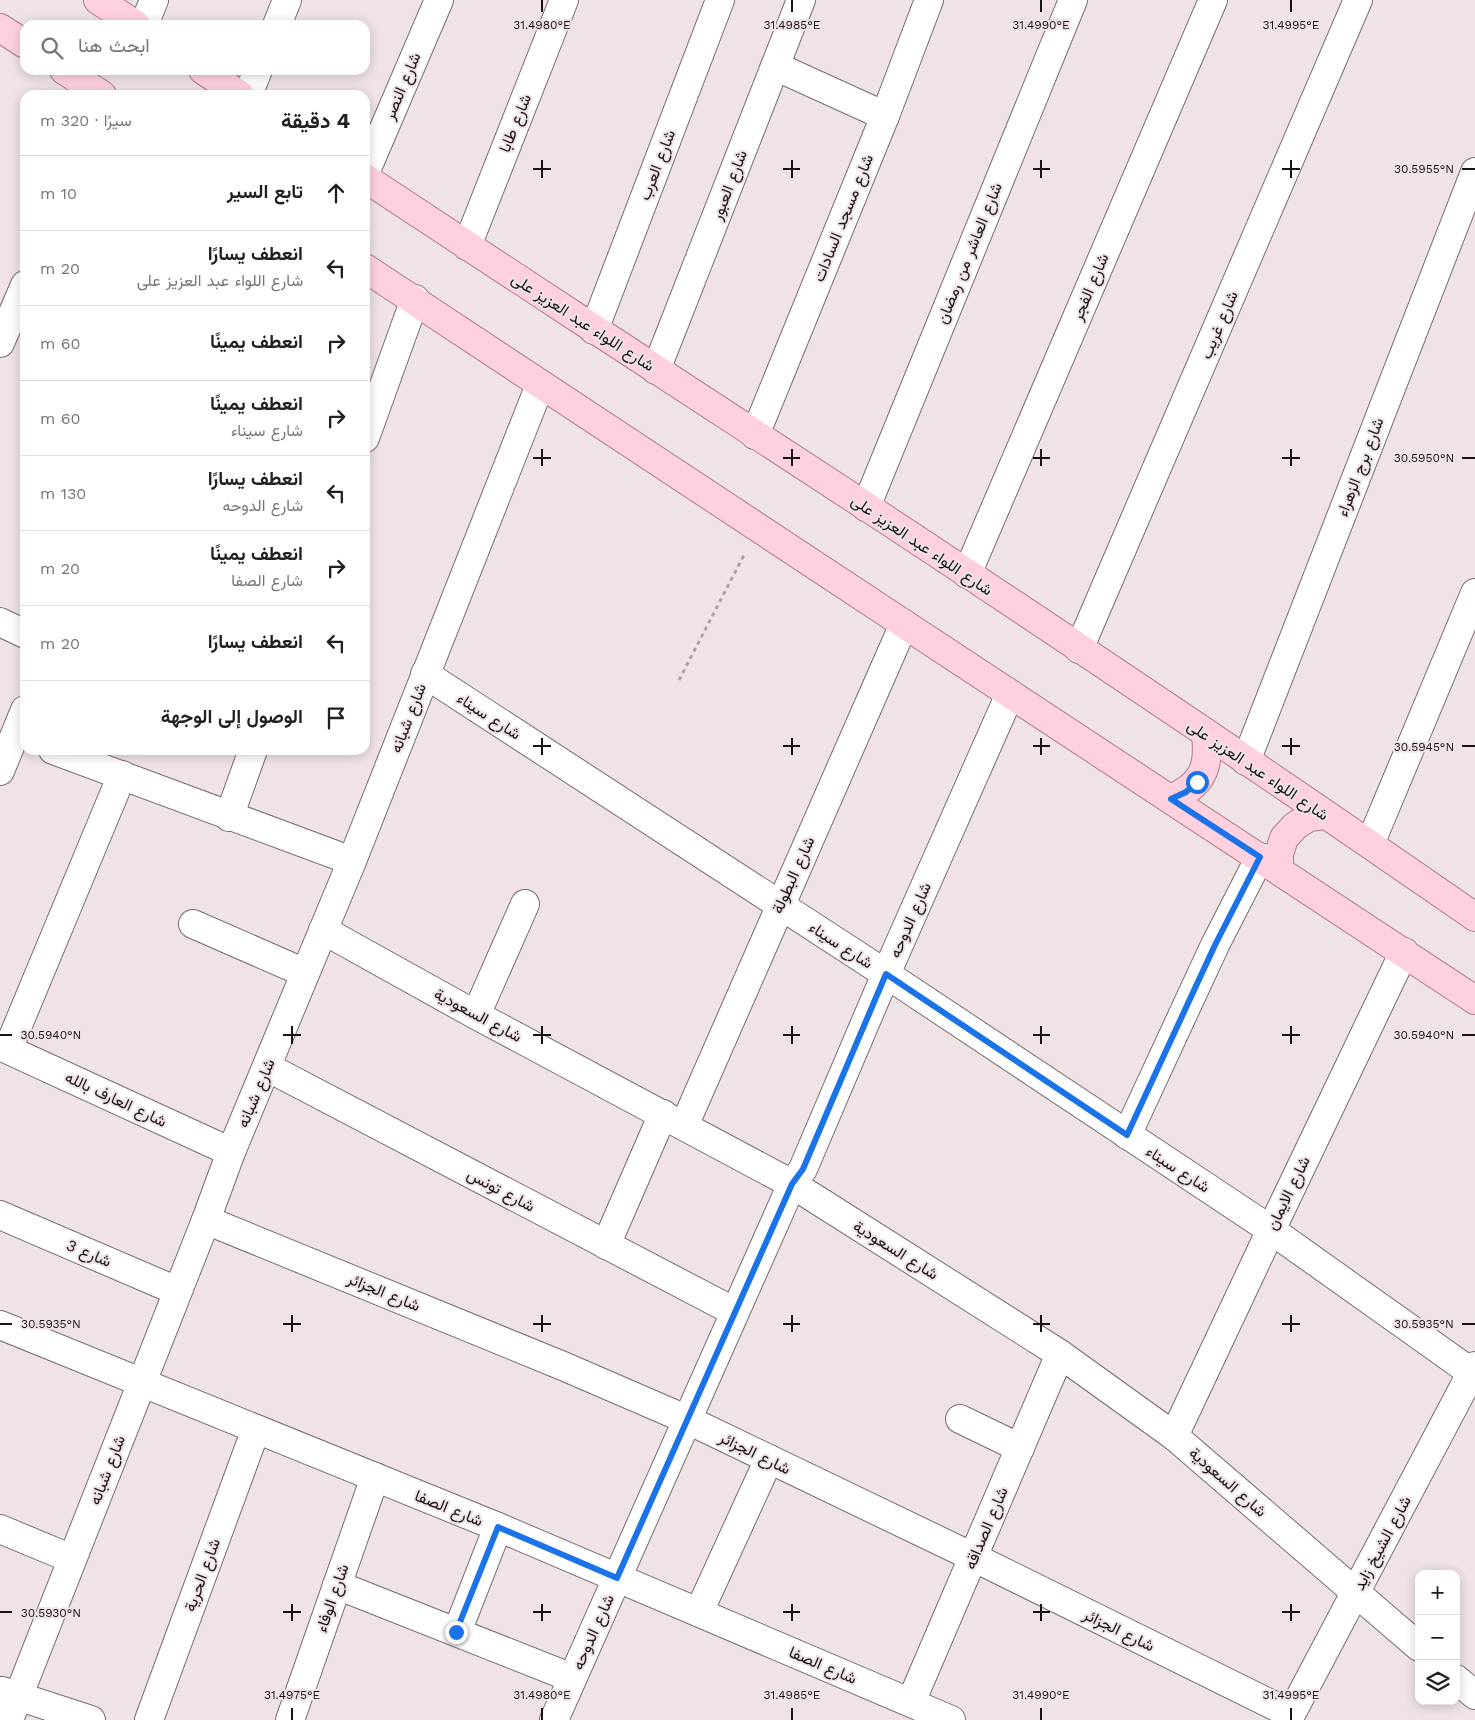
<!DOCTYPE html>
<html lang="ar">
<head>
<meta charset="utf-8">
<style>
	body { margin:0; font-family:"Work Sans",Vazirmatn,sans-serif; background:#f2f2f2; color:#202124; direction:rtl }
	.controls { position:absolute; right:15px; bottom:15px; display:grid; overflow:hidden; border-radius:10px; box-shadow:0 2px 12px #0003 }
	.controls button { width:45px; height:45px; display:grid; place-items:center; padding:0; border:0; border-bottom:1px solid #e0e0e0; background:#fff; color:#202124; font:25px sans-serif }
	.stop { position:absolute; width:15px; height:15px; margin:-11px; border:4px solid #1a73e8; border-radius:50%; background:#fff }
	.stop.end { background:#1a73e8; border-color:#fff; box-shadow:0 1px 5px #0008 }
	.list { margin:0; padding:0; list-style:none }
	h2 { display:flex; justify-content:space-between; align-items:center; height:65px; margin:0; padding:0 20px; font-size:21px }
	h2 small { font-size:16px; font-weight:400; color:#757577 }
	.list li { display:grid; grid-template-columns:32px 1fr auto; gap:15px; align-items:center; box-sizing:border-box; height:75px; padding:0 20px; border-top:1px solid #e0e0e0 }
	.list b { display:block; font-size:19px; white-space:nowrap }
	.list p { margin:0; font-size:16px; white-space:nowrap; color:#757577 }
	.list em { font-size:16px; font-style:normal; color:#757577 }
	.icon { flex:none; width:28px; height:28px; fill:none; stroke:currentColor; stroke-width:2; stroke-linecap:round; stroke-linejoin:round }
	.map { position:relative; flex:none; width:1475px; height:1720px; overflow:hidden; direction:ltr }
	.search { position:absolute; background:#fff; box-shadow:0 2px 12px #0003; left:20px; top:20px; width:350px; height:55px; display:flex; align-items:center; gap:12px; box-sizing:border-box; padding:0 18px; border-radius:15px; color:#757577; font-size:19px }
	.panel { position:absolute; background:#fff; box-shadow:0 2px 12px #0003; left:20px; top:90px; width:350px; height:665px; border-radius:15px; direction:rtl }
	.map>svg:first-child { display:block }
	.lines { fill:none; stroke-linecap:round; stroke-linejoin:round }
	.minor-casing { stroke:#786d6f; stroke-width:30 }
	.primary-casing { stroke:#ae7b89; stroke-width:30 }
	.path { stroke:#aca3a5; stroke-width:3; stroke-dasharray:4 4; stroke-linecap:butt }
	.minor { stroke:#fff; stroke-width:28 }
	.primary { stroke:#ffd1de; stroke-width:28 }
	.route { stroke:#1a73e8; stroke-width:6 }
	.ticks { fill:none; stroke:#181415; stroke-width:2 }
	.labels { text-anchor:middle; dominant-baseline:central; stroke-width:4; stroke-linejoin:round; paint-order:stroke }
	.street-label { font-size:16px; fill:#181415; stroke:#efe3e6 }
	.ticks-label { font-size:12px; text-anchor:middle; fill:#181415; stroke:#efe3e6; stroke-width:4; stroke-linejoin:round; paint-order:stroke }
</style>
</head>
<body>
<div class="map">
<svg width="1475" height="1720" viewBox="0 0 1475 1720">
	<rect width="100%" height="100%" fill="#efe3e6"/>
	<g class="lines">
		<defs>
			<g id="minor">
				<path d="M 144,25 L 154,0"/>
				<path d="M 277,25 L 287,0"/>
				<path d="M 775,66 L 885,116"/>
				<path d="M 248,95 L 258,70"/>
				<path d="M 365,173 L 439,0"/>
				<path d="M 467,246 L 564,0"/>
				<path d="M 594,330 L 720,0"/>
				<path d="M 0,343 L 25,285"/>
				<path d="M 656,370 L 801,0"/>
				<path d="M 755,435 L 885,116 L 929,0"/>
				<path d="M 365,438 L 415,299"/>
				<path d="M 866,507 L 1073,0"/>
				<path d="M 967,574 L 1213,0"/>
				<path d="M 0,622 L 25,634"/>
				<path d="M 1079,649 L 1358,0"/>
				<path d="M 425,674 L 886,974 L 1271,1230 L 1475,1375"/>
				<path d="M 53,750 L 352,861"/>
				<path d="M 1246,761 L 1475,172"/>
				<path d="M 0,771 L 25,710"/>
				<path d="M 229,817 L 253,750"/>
				<path d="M 1370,844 L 1475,593"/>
				<path d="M 193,924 L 305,973"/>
				<path d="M 323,930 L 476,1015 L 792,1184 L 1060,1354 L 1174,1436 L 1419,1647"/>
				<path d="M 476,1015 L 525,904"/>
				<path d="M 0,1046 L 231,1152"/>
				<path d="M 8,1049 L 122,775"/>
				<path d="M 267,1067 L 735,1312"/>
				<path d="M 684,1126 L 904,624"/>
				<path d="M 1127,1135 L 1215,945 L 1260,857"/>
				<path d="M 0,1215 L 177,1291"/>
				<path d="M 206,1220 L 563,1366 L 688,1420 L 973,1557 L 1291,1714"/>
				<path d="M 606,1245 L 663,1114"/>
				<path d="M 0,1325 L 498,1527 L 951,1720"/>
				<path d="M 960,1419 L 1020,1448"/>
				<path d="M 1174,1436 L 1271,1230 L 1404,952"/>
				<path d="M 0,1529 L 72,1559"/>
				<path d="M 337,1585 L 572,1678"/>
				<path d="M 699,1612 L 769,1459"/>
				<path d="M 457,1632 L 498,1527"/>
				<path d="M 1456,1679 L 1475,1695"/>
				<path d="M 2,1691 L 91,1720"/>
				<path d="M 911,1702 L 1060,1354"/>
				<path d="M 9,1720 L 206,1220 L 231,1152 L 352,861 L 540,385"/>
				<path d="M 149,1720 L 256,1429"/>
				<path d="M 290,1720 L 375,1477"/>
				<path d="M 554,1720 L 792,1184 L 803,1169 L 886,974 L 1010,694"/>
				<path d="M 1288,1720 L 1475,1366"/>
			</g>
			<g id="primary">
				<path d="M 98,0 L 136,25"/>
				<path d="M 0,28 L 25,44"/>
				<path d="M 64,70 L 102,95"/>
				<path d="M 203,70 L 240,95"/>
				<path d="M 365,178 C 531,288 697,396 864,505 C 1069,640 1273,777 1475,917"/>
				<path d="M 365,268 L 904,624 L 1475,1000"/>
				<path d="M 1171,799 C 1202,785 1210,768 1206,735"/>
				<path d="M 1279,870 L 1279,854 L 1284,838 L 1295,826 L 1309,817 L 1325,815"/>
			</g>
		</defs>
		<!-- minor casing -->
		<use href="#minor" class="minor-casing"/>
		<!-- primary casing -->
		<use href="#primary" class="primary-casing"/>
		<!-- path -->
		<path class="path" d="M 679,680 L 744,555"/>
		<!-- minor -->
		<use href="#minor" class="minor"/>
		<!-- primary -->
		<use href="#primary" class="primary"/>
	</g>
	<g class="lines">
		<!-- route -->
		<path class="route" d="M 456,1632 L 498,1527 L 617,1578 L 792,1184 L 803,1169 L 886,974 L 1127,1135 L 1215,945 L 1260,857 L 1171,799 L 1186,792 L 1197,782"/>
	</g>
	<!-- ticks -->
	<path class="ticks" d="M 542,0 L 542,12M 792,0 L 792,12M 1041,0 L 1041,12M 1291,0 L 1291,12M 542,160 L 542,178M 792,160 L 792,178M 1041,160 L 1041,178M 1291,160 L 1291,178M 533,169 L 551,169M 783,169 L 800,169M 1033,169 L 1050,169M 1282,169 L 1300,169M 1462,169 L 1475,169M 542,449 L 542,466M 792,449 L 792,466M 1041,449 L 1041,466M 1291,449 L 1291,466M 533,458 L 551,458M 783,458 L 800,458M 1033,458 L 1050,458M 1282,458 L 1300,458M 1462,458 L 1475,458M 542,738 L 542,755M 792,738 L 792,755M 1041,738 L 1041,755M 1291,738 L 1291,755M 533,746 L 551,746M 783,746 L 800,746M 1033,746 L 1050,746M 1282,746 L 1300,746M 1462,746 L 1475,746M 292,1026 L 292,1044M 542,1026 L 542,1044M 792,1026 L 792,1044M 1041,1026 L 1041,1044M 1291,1026 L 1291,1044M 0,1035 L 12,1035M 283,1035 L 301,1035M 533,1035 L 551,1035M 783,1035 L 800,1035M 1033,1035 L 1050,1035M 1282,1035 L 1300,1035M 1462,1035 L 1475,1035M 292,1315 L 292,1332M 542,1315 L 542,1332M 792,1315 L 792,1332M 1041,1315 L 1041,1332M 1291,1315 L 1291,1332M 0,1324 L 12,1324M 283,1324 L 301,1324M 533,1324 L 551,1324M 783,1324 L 800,1324M 1033,1324 L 1050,1324M 1282,1324 L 1300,1324M 1462,1324 L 1475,1324M 292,1604 L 292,1621M 542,1604 L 542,1621M 792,1604 L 792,1621M 1041,1604 L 1041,1621M 1291,1604 L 1291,1621M 0,1612 L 12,1612M 283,1612 L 301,1612M 533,1612 L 551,1612M 783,1612 L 800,1612M 1033,1612 L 1050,1612M 1282,1612 L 1300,1612M 292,1708 L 292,1720M 542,1708 L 542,1720M 792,1708 L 792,1720M 1041,1708 L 1041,1720M 1291,1708 L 1291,1720"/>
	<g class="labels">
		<!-- street labels -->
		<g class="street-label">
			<text transform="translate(402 86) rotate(-67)">شارع النصر</text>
			<text transform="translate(515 123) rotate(-68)">شارع طابا</text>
			<text transform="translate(657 165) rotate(-69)">شارع العرب</text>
			<text transform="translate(729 185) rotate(-69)">شارع العبور</text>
			<text transform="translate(843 218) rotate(-68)">شارع مسجد السادات</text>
			<text transform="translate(969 253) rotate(-68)">شارع العاشر من رمضان</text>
			<text transform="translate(1090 287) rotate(-67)">شارع الفجر</text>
			<text transform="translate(583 322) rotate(33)">شارع اللواء عبد العزيز على</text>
			<text transform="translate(1219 325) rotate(-67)">شارع غريب</text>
			<text transform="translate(1360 467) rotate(-69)">شارع برج الزهراء</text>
			<text transform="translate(922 545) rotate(34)">شارع اللواء عبد العزيز على</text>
			<text transform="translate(489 716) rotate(33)">شارع سيناء</text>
			<text transform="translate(408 718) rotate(-69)">شارع شبانه</text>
			<text transform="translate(1258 770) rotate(34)">شارع اللواء عبد العزيز على</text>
			<text transform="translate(793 875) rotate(-66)">شارع البطولة</text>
			<text transform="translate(910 920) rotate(-66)">شارع الدوحه</text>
			<text transform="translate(841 945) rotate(33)">شارع سيناء</text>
			<text transform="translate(478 1015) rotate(28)">شارع السعودية</text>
			<text transform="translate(256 1093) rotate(-67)">شارع شبانه</text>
			<text transform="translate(116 1099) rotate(25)">شارع العارف بالله</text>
			<text transform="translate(1178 1169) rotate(33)">شارع سيناء</text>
			<text transform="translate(501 1190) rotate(28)">شارع تونس</text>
			<text transform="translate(1288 1193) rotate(-64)">شارع الايمان</text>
			<text transform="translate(896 1250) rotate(32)">شارع السعودية</text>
			<text transform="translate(89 1253) rotate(23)">شارع 3</text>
			<text transform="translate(384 1292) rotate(22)">شارع الجزائر</text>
			<text transform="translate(755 1453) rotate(26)">شارع الجزائر</text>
			<text transform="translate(107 1470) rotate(-69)">شارع شبانه</text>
			<text transform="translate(1228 1482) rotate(41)">شارع السعودية</text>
			<text transform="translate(449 1508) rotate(22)">شارع الصفا</text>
			<text transform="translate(986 1528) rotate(-67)">شارع الصداقه</text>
			<text transform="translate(1382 1543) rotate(-62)">شارع الشيخ زايد</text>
			<text transform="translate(202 1575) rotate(-70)">شارع الحرية</text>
			<text transform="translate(332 1598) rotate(-71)">شارع الوفاء</text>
			<text transform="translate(1119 1630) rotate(26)">شارع الجزائر</text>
			<text transform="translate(593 1632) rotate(-66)">شارع الدوحه</text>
			<text transform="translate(823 1665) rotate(23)">شارع الصفا</text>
		</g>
	</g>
	<g class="ticks-label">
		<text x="542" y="29">31.4980°E</text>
		<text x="792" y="29">31.4985°E</text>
		<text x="1041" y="29">31.4990°E</text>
		<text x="1291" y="29">31.4995°E</text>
		<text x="1424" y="173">30.5955°N</text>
		<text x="1424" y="462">30.5950°N</text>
		<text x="1424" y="751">30.5945°N</text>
		<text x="51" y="1039">30.5940°N</text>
		<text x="1424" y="1039">30.5940°N</text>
		<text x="51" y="1328">30.5935°N</text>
		<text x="1424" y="1328">30.5935°N</text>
		<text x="51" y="1617">30.5930°N</text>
		<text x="292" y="1699">31.4975°E</text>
		<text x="542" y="1699">31.4980°E</text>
		<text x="792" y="1699">31.4985°E</text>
		<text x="1041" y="1699">31.4990°E</text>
		<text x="1291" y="1699">31.4995°E</text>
	</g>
</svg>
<div class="controls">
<button>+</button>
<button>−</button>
<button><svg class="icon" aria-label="layers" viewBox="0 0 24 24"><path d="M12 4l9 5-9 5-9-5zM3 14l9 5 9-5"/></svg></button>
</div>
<div class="stop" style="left:1197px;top:782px"></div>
<div class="stop end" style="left:456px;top:1632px"></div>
<div class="search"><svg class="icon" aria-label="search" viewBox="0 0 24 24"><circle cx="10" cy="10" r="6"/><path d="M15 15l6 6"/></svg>ابحث هنا</div>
<section class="panel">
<h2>4 دقيقة<small>سيرًا · 320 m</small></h2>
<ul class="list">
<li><svg class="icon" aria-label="ahead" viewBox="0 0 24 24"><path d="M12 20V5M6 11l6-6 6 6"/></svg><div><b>تابع السير</b></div><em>10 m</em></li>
<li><svg class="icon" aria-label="left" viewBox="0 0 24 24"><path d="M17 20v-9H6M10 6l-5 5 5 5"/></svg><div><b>انعطف يسارًا</b><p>شارع اللواء عبد العزيز على</p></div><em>20 m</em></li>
<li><svg class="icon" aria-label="right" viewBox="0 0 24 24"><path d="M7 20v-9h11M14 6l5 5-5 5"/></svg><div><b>انعطف يمينًا</b></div><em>60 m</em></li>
<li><svg class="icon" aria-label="right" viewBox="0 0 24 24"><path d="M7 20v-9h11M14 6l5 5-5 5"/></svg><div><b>انعطف يمينًا</b><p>شارع سيناء</p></div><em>60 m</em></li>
<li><svg class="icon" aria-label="left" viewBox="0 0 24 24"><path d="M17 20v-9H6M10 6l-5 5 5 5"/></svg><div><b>انعطف يسارًا</b><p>شارع الدوحه</p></div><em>130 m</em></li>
<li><svg class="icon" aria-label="right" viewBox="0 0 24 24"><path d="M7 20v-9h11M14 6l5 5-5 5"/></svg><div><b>انعطف يمينًا</b><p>شارع الصفا</p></div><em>20 m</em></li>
<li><svg class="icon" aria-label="left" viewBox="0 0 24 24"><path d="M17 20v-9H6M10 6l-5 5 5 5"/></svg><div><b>انعطف يسارًا</b></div><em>20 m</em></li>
<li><svg class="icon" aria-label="arrive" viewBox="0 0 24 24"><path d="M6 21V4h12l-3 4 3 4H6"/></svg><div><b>الوصول إلى الوجهة</b></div></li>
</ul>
</section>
</div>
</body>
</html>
